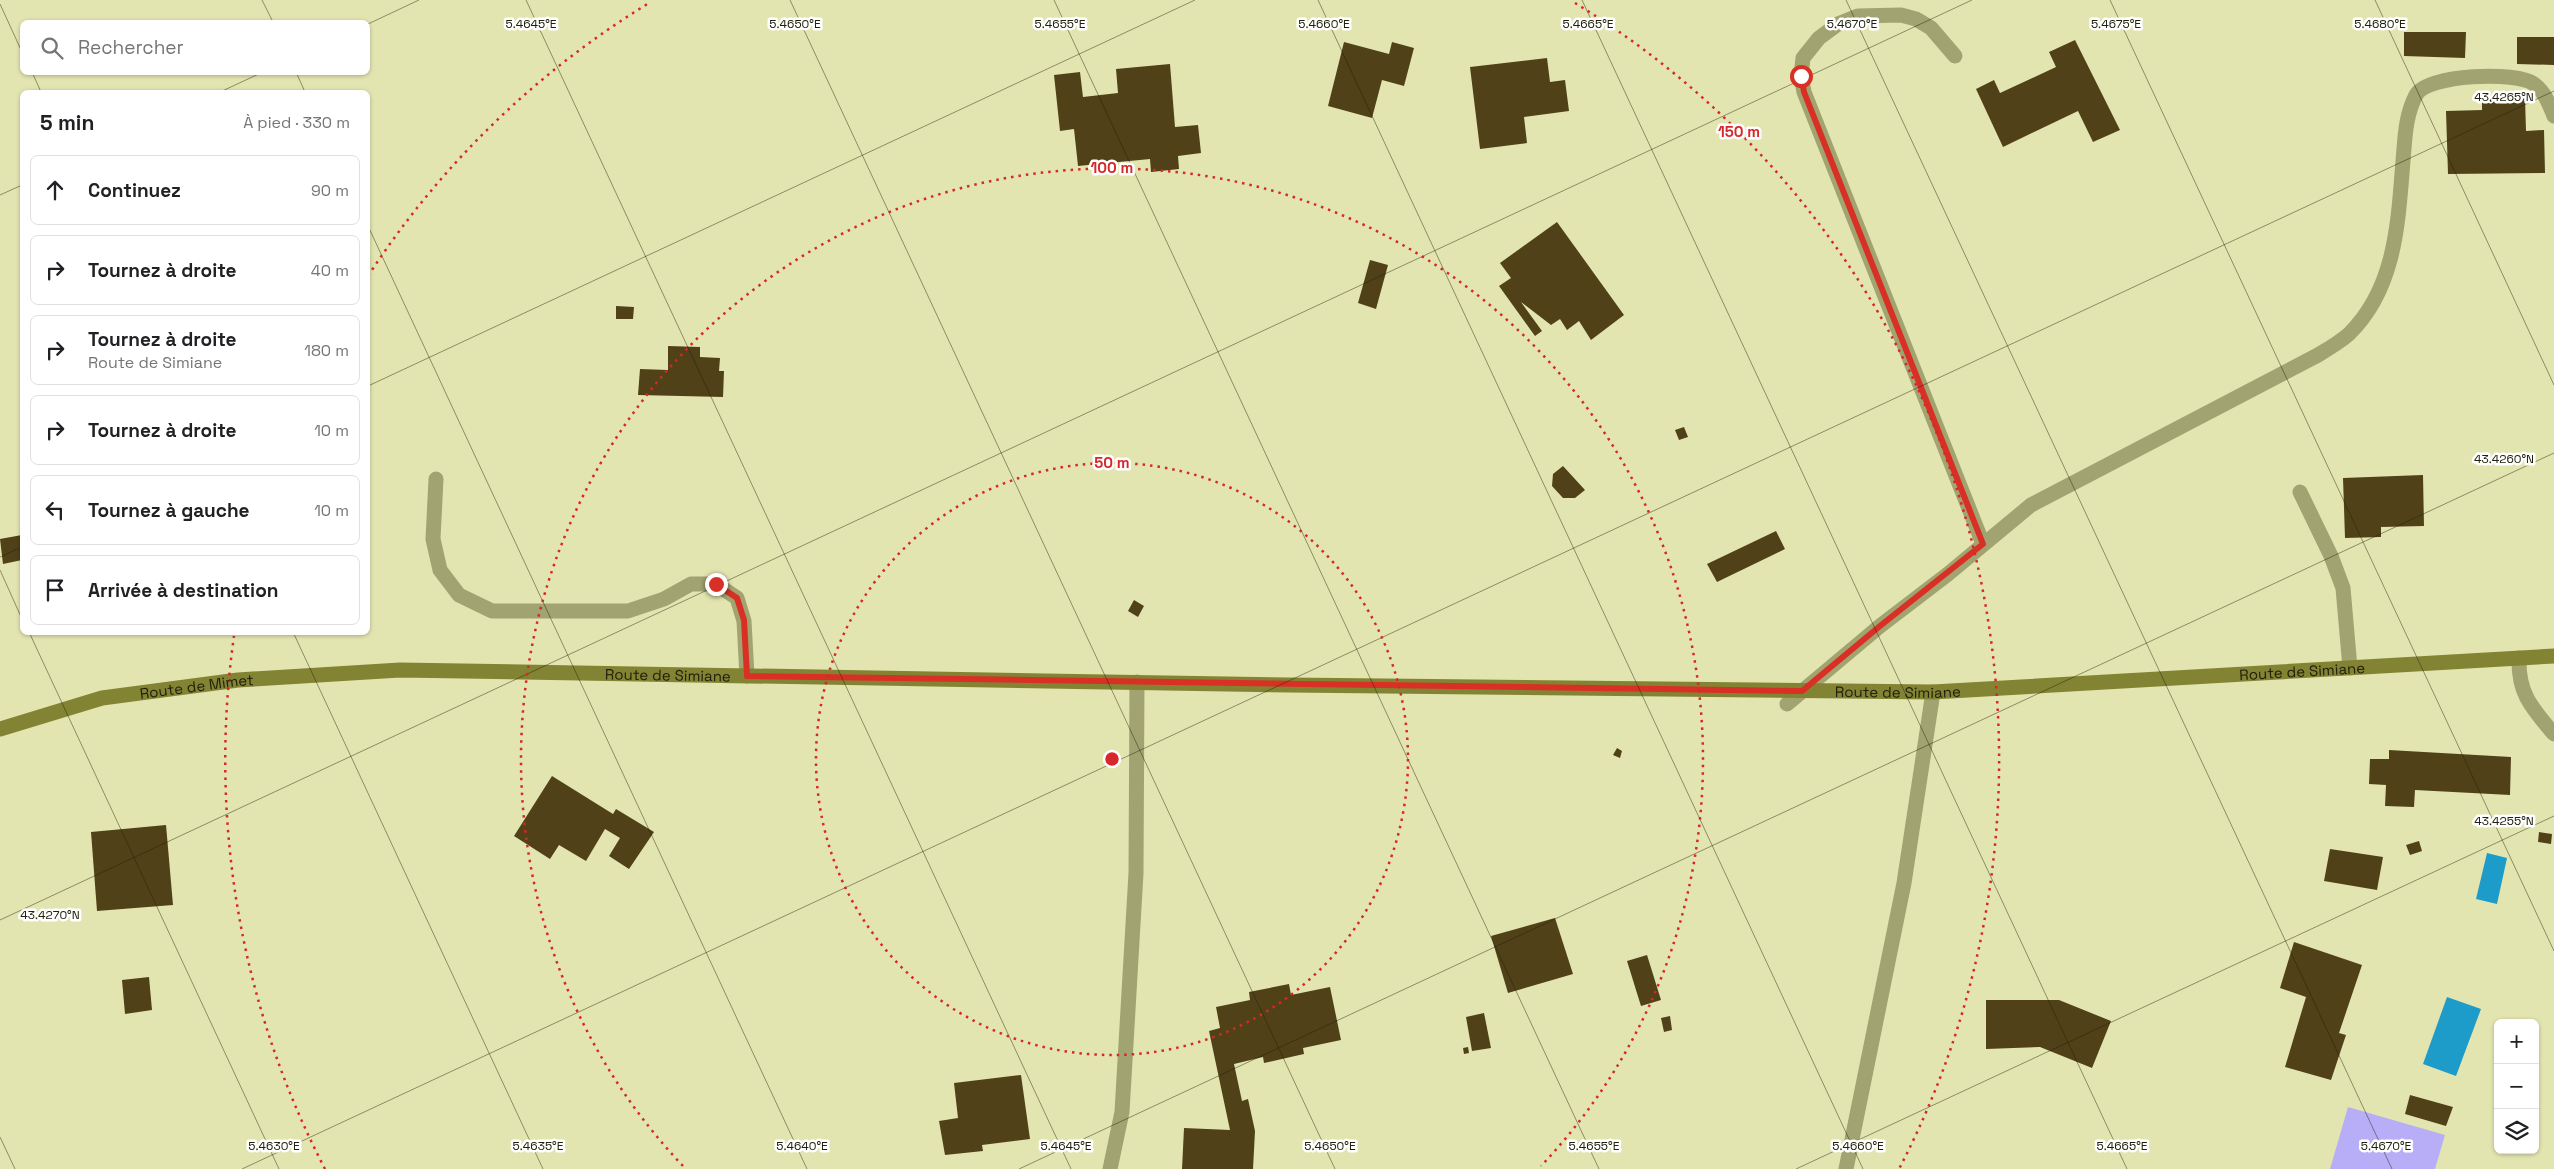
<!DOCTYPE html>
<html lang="fr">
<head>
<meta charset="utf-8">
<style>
	body { margin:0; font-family:"Space Grotesk",sans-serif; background:#f2f2f2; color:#202124 }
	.controls { position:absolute; right:15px; bottom:15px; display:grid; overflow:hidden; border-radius:8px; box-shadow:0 1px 4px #0004 }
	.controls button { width:45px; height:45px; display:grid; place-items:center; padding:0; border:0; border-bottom:1px solid #e0e0e0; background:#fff; color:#202124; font:25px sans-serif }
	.stop { position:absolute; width:15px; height:15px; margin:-11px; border:4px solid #d93025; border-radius:50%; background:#fff }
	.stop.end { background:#d93025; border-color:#fff; box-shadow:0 1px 5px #0008 }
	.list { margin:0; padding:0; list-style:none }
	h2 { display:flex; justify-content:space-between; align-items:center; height:65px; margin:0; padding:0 20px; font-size:21px }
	h2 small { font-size:16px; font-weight:400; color:#757577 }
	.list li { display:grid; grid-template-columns:32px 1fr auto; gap:15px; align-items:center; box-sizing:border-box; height:70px; margin:0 10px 10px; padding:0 10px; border:1px solid #e0e0e0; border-radius:8px }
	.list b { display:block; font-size:19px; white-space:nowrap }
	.list p { margin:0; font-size:16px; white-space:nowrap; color:#757577 }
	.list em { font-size:16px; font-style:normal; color:#757577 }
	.icon { flex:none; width:28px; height:28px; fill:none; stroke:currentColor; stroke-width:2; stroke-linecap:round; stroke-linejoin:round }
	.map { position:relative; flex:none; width:2554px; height:1169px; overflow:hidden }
	.search { position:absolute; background:#fff; box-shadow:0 1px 4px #0004; left:20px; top:20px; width:350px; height:55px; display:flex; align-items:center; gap:12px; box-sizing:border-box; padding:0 18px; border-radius:8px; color:#757577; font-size:19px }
	.panel { position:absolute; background:#fff; box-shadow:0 1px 4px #0004; left:20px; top:90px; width:350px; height:545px; border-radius:8px }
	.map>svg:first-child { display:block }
	.green { fill:#b7aef7 }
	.water { fill:#1d9bc9 }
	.building { fill:#504119 }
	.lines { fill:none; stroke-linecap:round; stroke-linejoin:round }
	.service { stroke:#a1a371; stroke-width:15 }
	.minor { stroke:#a1a371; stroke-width:15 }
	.secondary { stroke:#838433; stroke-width:15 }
	.route { stroke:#d93025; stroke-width:6 }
	.ticks { fill:none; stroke:#20200c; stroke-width:1; stroke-opacity:0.45 }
	.ring { fill:none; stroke:#d62828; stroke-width:2.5; stroke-dasharray:2.5 5 }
	.labels { text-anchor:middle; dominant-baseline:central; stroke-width:5; stroke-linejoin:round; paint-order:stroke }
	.street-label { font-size:15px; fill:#20200c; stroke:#fff }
	.ticks-label { font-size:12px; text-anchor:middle; fill:#20200c; stroke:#fff; stroke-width:5; stroke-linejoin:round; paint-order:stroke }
	.centre { fill:#d62828; stroke:#fff; stroke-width:2.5 }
	.ring-label { font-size:15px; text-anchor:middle; font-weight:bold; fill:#d62828; stroke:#fff; stroke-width:5; stroke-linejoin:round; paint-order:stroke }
</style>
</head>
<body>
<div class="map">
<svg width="2554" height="1169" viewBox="0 0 2554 1169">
	<rect width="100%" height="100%" fill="#e3e5b1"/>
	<!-- green -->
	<path class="green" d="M 2348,1107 L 2445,1135 L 2435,1169 L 2330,1169 Z"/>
	<!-- water -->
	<g class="water">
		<path d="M 2487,853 L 2507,858 L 2497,904 L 2476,899 Z"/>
		<path d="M 2447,997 L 2481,1009 L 2456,1076 L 2423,1064 Z"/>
	</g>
	<!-- building -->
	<g class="building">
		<path d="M 2404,32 L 2466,32 L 2465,58 L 2404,56 Z"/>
		<path d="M 2517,37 L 2554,37 L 2554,65 L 2517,64 Z"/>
		<path d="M 2075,40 L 2120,130 L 2093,142 L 2078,111 L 2003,147 L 1976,89 L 1994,80 L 2000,93 L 2056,67 L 2049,52 Z"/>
		<path d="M 1344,42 L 1389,54 L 1392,42 L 1414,48 L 1404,86 L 1382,80 L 1372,118 L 1328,106 Z"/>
		<path d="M 1547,58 L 1550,82 L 1565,80 L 1569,111 L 1524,117 L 1527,143 L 1480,149 L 1470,67 Z"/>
		<path d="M 1170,64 L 1175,127 L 1198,125 L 1201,153 L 1178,156 L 1179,169 L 1151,172 L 1150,159 L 1078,166 L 1074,129 L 1060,131 L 1054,75 L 1080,72 L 1083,97 L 1118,93 L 1116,69 Z"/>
		<path d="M 2482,98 L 2525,98 L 2526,131 L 2544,130 L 2545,173 L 2448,174 L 2446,111 L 2482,110 Z"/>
		<path d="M 1557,222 L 1624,315 L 1591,340 L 1579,321 L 1567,330 L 1560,319 L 1551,325 L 1521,302 L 1542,331 L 1535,336 L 1499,286 L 1511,278 L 1500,263 Z"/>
		<path d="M 1370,260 L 1388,265 L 1376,309 L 1358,303 Z"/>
		<path d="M 616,306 L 634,307 L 633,319 L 616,319 Z"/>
		<path d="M 668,346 L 700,347 L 700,357 L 720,358 L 719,371 L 724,371 L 723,397 L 638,395 L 640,369 L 668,370 Z"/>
		<path d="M 1684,427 L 1688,437 L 1679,440 L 1675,430 Z"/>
		<path d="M 1563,466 L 1585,490 L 1575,498 L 1563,498 L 1552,486 L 1553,474 Z"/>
		<path d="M 2423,475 L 2424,526 L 2381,527 L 2381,537 L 2345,538 L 2343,478 Z"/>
		<path d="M 1776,531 L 1785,549 L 1717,582 L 1707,564 Z"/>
		<path d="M 22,535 L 22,560 L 3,564 L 0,539 Z"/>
		<path d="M 1134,600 L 1144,606 L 1138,617 L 1128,611 Z"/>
		<path d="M 1617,748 L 1622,751 L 1620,758 L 1613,755 Z"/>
		<path d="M 2389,750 L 2511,757 L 2510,795 L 2415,790 L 2414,807 L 2385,806 L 2386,785 L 2369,784 L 2370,759 L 2389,759 Z"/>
		<path d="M 552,776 L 613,814 L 616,809 L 654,832 L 629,869 L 609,856 L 620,838 L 605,829 L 586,861 L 559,845 L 550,859 L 514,836 Z"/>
		<path d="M 166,825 L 173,905 L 97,911 L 91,832 Z"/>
		<path d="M 2539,832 L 2552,834 L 2551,844 L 2538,842 Z"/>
		<path d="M 2419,841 L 2422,851 L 2410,855 L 2406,845 Z"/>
		<path d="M 2330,849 L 2383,857 L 2377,890 L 2324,881 Z"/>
		<path d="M 1555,918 L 1573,974 L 1508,993 L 1491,936 Z"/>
		<path d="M 2294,942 L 2362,965 L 2339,1033 L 2346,1035 L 2331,1080 L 2285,1067 L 2306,997 L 2280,988 Z"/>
		<path d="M 1647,955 L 1661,1000 L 1641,1006 L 1627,961 Z"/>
		<path d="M 149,977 L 152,1010 L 125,1014 L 122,980 Z"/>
		<path d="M 1289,984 L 1291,995 L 1330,987 L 1341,1040 L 1303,1048 L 1304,1054 L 1295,1056 L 1264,1063 L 1263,1057 L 1234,1064 L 1242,1101 L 1248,1099 L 1255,1131 L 1253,1169 L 1182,1169 L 1184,1128 L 1230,1130 L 1209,1031 L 1220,1028 L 1216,1007 L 1250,1000 L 1249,992 Z"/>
		<path d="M 1986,1000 L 2059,1000 L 2111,1021 L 2092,1068 L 2040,1047 L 1986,1049 Z"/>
		<path d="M 1484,1013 L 1491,1048 L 1472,1051 L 1466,1017 Z"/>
		<path d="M 1670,1016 L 1672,1030 L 1664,1032 L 1661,1018 Z"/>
		<path d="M 1468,1047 L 1469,1053 L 1464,1054 L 1463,1048 Z"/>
		<path d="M 1021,1075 L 1030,1139 L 982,1145 L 983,1151 L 945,1155 L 939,1121 L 958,1118 L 954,1083 Z"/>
		<path d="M 2410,1095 L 2453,1107 L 2446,1126 L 2405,1114 Z"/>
	</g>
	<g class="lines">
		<!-- service -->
		<g class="service">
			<path d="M 1955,56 L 1931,28 L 1916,19 L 1901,15 L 1858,16 L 1838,24 L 1819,38 L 1803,58 L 1801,76 L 1804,92 L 1983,544"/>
			<path d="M 436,479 L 433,539 L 440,570 L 459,595 L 492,611 L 628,611 L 664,599 L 691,584 L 716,584 L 737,598 L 744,621 L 747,676"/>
			<path d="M 2300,492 L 2331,556 L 2343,588 L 2350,668"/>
			<path d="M 2519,658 C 2518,694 2532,708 2554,734"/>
			<path d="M 1787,704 L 1880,626 L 1948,574 L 2031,505 L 2318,355 C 2328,349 2340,342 2349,334 C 2396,288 2398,222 2403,161 C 2405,139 2405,116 2416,95 C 2427,74 2517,71 2534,84 C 2545,92 2549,104 2554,116"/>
			<path d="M 1110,1169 L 1122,1112 L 1136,873 L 1137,682"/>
		</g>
		<!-- minor -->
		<path class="minor" d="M 1846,1169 L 1904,883 L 1933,692"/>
		<!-- secondary -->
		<path class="secondary" id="s1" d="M 0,729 L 102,698 L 238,680 L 400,670 L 1290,685 L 1933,692 L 2554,656"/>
	</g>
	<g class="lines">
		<!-- route -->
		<path class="route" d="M 716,584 L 737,598 L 744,620 L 747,676 L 1802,691 L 1880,626 L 1983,544 L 1804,92 L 1801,76"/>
	</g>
	<!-- ticks -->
	<path class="ticks" d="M 262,0 L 273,22M 526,0 L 1071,1169M 790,0 L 1335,1169M 1054,0 L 1599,1169M 1318,0 L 1863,1169M 1582,0 L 2127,1169M 1846,0 L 2392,1169M 2110,0 L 2554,951M 2375,0 L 2554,385M 0,4 L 22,52M 368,24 L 419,0M 32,72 L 41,92M 296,72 L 305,92M 220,92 L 263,72M 0,195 L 22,185M 368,226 L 807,1169M 368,386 L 1195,0M 0,557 L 22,547M 0,570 L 22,619M 29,632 L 279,1169M 293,632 L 543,1169M 0,920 L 1972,0M 0,1137 L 15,1169M 242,1169 L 2554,91M 1019,1169 L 2554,453M 1796,1169 L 2554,816"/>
	<!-- distance rings -->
	<g class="ring">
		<circle cx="1112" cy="759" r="296"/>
		<path d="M683 1166A591 591 0 1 1 1541 1166"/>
		<path d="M325 1169A887 887 0 0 1 234 636M368 276A887 887 0 0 1 649 3M1575 3A887 887 0 0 1 1899 1169"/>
	</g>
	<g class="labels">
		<!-- street labels -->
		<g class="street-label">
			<text stroke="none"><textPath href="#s1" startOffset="2309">Route de Simiane</textPath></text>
			<text stroke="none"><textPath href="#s1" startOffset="674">Route de Simiane</textPath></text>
			<text stroke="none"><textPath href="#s1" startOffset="202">Route de Mimet</textPath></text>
			<text stroke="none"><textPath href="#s1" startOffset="1904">Route de Simiane</textPath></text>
		</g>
	</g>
	<g class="ticks-label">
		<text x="531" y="28">5.4645°E</text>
		<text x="1324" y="28">5.4660°E</text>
		<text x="2380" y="28">5.4680°E</text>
		<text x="795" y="28">5.4650°E</text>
		<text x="1060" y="28">5.4655°E</text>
		<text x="1588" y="28">5.4665°E</text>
		<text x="1852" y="28">5.4670°E</text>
		<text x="2116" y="28">5.4675°E</text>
		<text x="2504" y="101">43.4265°N</text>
		<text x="2504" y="463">43.4260°N</text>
		<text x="2504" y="825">43.4255°N</text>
		<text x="50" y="919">43.4270°N</text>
		<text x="274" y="1150">5.4630°E</text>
		<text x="538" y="1150">5.4635°E</text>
		<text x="802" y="1150">5.4640°E</text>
		<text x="1330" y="1150">5.4650°E</text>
		<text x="1594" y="1150">5.4655°E</text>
		<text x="2122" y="1150">5.4665°E</text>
		<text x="2386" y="1150">5.4670°E</text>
		<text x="1066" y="1150">5.4645°E</text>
		<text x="1858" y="1150">5.4660°E</text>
	</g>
	<circle cx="1112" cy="759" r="8" class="centre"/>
	<g class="ring-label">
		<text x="1739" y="137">150 m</text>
		<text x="1112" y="173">100 m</text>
		<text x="1112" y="468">50 m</text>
	</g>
</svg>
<div class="controls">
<button>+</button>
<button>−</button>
<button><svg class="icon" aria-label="layers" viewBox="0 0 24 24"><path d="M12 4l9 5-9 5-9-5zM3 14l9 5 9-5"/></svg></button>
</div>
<div class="stop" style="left:1801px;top:76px"></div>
<div class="stop end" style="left:716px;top:584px"></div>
<div class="search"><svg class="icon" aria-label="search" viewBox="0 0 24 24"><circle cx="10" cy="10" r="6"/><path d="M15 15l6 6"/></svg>Rechercher</div>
<section class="panel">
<h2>5 min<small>À pied · 330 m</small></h2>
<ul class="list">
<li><svg class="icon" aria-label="ahead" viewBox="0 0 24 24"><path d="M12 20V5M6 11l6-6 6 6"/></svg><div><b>Continuez</b></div><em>90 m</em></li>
<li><svg class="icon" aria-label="right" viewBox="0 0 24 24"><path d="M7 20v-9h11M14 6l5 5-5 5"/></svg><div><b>Tournez à droite</b></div><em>40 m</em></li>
<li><svg class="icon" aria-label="right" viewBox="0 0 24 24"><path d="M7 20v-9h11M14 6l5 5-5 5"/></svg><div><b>Tournez à droite</b><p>Route de Simiane</p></div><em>180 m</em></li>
<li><svg class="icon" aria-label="right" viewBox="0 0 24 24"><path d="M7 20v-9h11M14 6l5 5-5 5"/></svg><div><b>Tournez à droite</b></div><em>10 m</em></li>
<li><svg class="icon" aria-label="left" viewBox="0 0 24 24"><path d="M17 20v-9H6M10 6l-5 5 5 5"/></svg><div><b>Tournez à gauche</b></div><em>10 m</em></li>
<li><svg class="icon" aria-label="arrive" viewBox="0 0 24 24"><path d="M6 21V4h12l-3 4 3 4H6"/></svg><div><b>Arrivée à destination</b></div></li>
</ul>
</section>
</div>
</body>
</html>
